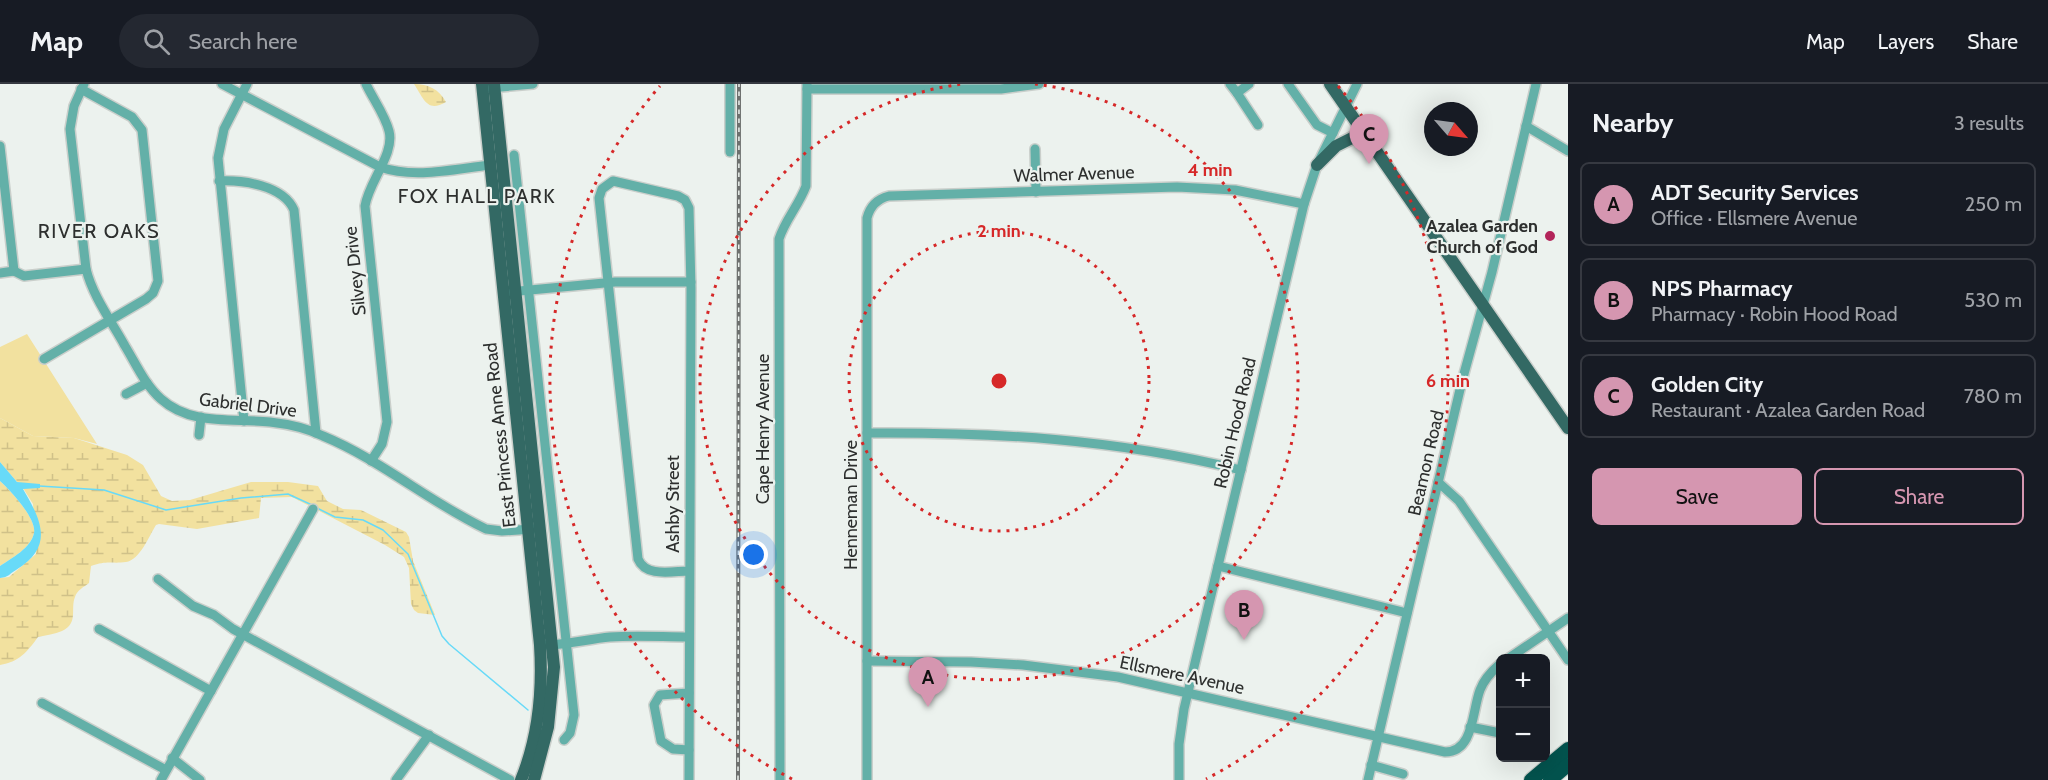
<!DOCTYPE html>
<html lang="en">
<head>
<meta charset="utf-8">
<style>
	body { margin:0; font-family:Cabin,sans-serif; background:#242831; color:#f1f3f6 }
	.controls { position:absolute; right:18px; bottom:18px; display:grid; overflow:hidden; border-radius:9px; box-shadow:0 6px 24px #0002 }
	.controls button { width:54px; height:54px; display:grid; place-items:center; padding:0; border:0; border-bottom:2px solid #363941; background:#171b24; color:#f1f3f6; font:30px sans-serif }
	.compass { position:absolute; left:1424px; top:18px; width:54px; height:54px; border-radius:50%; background:#171b24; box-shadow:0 6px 24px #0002; rotate:118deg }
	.you { position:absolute; left:754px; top:471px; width:21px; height:21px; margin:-15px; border:4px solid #fff; border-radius:50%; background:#1a73e8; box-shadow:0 0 0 9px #1a73e833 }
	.badge { display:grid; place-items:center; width:39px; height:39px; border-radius:50%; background:#d596b0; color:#111; font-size:20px; font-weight:700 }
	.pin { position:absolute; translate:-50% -50px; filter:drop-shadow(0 2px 3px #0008) }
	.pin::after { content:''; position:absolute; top:32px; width:21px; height:18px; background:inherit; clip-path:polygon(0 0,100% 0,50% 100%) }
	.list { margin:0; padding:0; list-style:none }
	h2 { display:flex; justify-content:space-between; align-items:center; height:78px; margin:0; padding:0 24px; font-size:26px }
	h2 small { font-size:20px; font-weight:400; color:#9ea1a6 }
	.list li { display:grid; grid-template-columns:39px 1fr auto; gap:18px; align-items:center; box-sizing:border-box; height:84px; margin:0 12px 12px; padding:0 12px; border:2px solid #363941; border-radius:9px }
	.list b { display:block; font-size:22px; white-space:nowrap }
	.list p { margin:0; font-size:20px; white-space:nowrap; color:#9ea1a6 }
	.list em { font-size:20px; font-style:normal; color:#9ea1a6 }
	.actions { display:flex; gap:12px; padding:18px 24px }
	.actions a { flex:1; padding:14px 0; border:2px solid #d596b0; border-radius:9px; text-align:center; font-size:21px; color:#d596b0 }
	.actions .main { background:#d596b0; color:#111 }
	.icon { flex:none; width:33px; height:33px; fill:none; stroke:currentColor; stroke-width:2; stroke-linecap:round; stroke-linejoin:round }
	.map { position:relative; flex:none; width:1568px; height:696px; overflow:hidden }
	header { display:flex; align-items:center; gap:36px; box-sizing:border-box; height:84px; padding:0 30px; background:#171b24; border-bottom:2px solid #363941 }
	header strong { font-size:28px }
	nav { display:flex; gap:33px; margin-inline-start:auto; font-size:21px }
	.search { width:420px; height:54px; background:#242831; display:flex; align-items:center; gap:15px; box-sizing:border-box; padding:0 21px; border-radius:33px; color:#9ea1a6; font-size:22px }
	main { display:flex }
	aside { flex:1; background:#171b24 }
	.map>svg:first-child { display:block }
	.wetland { fill:url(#wetland-marsh) }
	.park { fill:#f2e19f }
	.water { fill:#68daf8 }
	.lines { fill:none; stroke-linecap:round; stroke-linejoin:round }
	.stream { stroke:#68daf8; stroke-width:1.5 }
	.minor-casing { stroke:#cacfcb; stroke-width:12 }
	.major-casing { stroke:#cacfcb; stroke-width:15 }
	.highway-casing { stroke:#cacfcb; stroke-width:16 }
	.minor { stroke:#63b0a8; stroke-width:9 }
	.major { stroke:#336964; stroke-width:12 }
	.highway { stroke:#03534e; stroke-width:14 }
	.rail-casing { stroke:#6d706e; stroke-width:4 }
	.rail { stroke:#ecf2ee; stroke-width:1.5; stroke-dasharray:4.5; stroke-linecap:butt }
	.ring { fill:none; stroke:#d62828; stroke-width:3; stroke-dasharray:3 6 }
	.poi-dot { fill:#b3255a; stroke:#ecf2ee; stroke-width:2 }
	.labels { text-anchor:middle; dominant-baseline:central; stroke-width:4.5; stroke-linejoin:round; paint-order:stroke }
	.street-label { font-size:18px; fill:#2d2f2e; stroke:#ecf2ee }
	.poi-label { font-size:18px; font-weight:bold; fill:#2d2f2e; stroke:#ecf2ee; text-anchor:end }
	.neighbourhood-label { font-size:20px; letter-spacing:1.5px; fill:#2d2f2e; stroke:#ecf2ee }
	.centre { fill:#d62828; stroke:#ecf2ee; stroke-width:3 }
	.ring-label { font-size:18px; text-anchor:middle; font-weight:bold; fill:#d62828; stroke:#ecf2ee; stroke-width:4.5; stroke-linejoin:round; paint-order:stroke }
</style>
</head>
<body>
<header>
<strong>Map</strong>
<div class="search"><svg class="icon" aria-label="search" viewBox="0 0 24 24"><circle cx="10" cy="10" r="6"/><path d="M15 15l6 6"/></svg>Search here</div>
<nav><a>Map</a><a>Layers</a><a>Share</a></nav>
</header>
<main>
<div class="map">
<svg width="1568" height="696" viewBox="0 0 1568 696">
	<defs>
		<pattern id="wetland-marsh" width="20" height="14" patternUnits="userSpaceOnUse" patternTransform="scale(1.5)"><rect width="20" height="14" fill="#f2e19f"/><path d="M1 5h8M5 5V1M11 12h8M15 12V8" fill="none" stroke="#d0c189"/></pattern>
	</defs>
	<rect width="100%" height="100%" fill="#ecf2ee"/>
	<!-- wetland -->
	<g class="wetland">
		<path d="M 414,0 C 428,0 439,5 446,18 C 427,29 424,15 414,0 Z"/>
		<path d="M 0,334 L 33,352 L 74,354 L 127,371 L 143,381 L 161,412 L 172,417 L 190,416 L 251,398 L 288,398 L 318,402 L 327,417 L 343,425 L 361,426 L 406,448 L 409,453 L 413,477 L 435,531 L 418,529 L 414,526 L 411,520 L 409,484 L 404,473 L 385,461 L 292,413 L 261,414 L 259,434 L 197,445 L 159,440 L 156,441 C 149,452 140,476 126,478 C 111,480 108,476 91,482 L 89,499 C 84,503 77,506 75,513 C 70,525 79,539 62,547 C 55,550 46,551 38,553 C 27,568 19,578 0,581 L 0,494 L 9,493 L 36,470 L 33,420 L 23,404 L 40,404 L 17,398 L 0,378 Z"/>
		<path d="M 0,397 C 10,406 37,435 34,449 C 31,464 12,474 0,482 Z"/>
	</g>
	<!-- park -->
	<path class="park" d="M 27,250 L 97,360 L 74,354 L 33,352 L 0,334 L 0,263 Z"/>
	<!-- water -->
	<path class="water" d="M 0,378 L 17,398 L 40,400 L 40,404 L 23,405 C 42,437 54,463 16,486 C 9,490 9,493 0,494 L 0,482 C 12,474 31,464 34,449 C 37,435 10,406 0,397 Z"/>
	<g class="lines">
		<!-- stream -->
		<g class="stream">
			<path d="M 39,402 L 104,406 L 166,426 L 241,414 L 288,410 L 312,421"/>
			<path d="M 317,424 L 335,433 L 363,436 L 383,446 L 408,470 L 442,552 L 449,560 L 528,626"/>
		</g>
		<defs>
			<g id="minor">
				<path d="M 84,0 L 74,22 L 70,45 L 86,185 C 93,213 112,238 125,262 C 136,280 145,301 161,315 C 191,342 233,334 270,338 C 288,340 307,344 323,352 C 381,376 429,418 486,445 L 502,447 L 534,445"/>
				<path d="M 222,0 L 380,83 C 415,95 454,85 490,81"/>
				<path d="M 366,0 C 373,15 385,31 389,47 C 395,70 369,97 365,122 L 387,338 L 382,360 L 371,377"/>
				<path d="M 1230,0 L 1237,9 L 1249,0"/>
				<path d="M 1288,0 L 1317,41 L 1333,49"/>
				<path d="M 490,4 L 533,0"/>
				<path d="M 807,5 L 1001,5 L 1039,0"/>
				<path d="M 1237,9 L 1258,41"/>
				<path d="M 1526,42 L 1568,67"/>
				<path d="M 0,62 L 14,187"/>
				<path d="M 1035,65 L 1036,108"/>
				<path d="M 730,68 L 730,0"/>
				<path d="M 514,71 L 574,631 L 570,649 L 564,656"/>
				<path d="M 219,97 C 243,96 283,101 294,126 L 316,349"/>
				<path d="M 14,187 L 24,192 L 86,185"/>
				<path d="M 0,189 L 14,187"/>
				<path d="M 509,208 L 615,198 L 691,198"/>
				<path d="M 44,275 L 146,215 L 153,209 L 158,197 L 142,46 L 132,33 L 81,5"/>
				<path d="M 126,310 L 147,299"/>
				<path d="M 244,337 L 218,74 L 224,45 L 247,0"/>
				<path d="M 867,349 C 995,348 1116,355 1241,386"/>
				<path d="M 199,351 L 201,333"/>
				<path d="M 1438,398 L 1459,417 L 1568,576"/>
				<path d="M 1218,482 L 1407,529"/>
				<path d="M 158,495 L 193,522 L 214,531 L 233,545 L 510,696"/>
				<path d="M 99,545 L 211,607"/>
				<path d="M 546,561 C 567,561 588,555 610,553 C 636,551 663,553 689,553"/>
				<path d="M 1509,574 L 1568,534"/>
				<path d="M 867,577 L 971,578 L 1023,581 L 1118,593 L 1445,668 C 1474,668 1472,627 1480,606 C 1484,595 1492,587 1500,580"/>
				<path d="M 42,619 L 166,686"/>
				<path d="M 1470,643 L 1500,649"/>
				<path d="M 689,666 L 673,665 L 661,657 L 654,621 L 660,611 L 689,609"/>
				<path d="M 172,674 L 200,696"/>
				<path d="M 1371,681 L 1403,690"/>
				<path d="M 161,696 L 313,425"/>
				<path d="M 396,696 L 429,651"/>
				<path d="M 689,696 L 691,204 L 689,124 L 685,116 L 678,112 L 613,97 L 602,105 L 599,114 L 638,475 C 646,494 673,487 689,487"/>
				<path d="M 780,696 L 779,155 C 785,136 799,121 806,102 L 807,0"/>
				<path d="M 867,696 L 867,134 C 870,122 877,115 889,112 L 1177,103 L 1235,106 L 1304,120"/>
				<path d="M 1179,696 L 1179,660 L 1184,625 L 1304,120 L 1317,81 L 1357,0"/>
				<path d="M 1368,696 L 1462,297 L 1492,188 L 1536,0"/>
			</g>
			<g id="major">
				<path d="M 482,0 L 540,561 C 543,608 539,652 521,696"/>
				<path d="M 494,0 L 554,583 L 548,643 L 534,696"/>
				<path d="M 1330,0 L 1568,344"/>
				<path d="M 1317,81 L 1336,62 L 1364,48"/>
			</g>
			<g id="highway">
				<path d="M 1531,696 L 1568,665"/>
				<path d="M 1550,696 L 1568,681"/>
			</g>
		</defs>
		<!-- minor casing -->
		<use href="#minor" class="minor-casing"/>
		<!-- major casing -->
		<use href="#major" class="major-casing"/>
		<!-- highway casing -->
		<use href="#highway" class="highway-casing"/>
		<!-- minor -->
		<use href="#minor" class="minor"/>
		<!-- major -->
		<use href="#major" class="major"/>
		<!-- highway -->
		<use href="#highway" class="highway"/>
		<defs>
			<path id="rail" d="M 738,696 L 739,0"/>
		</defs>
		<!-- rail casing -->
		<use href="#rail" class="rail-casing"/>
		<!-- rail -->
		<use href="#rail" class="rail"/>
	</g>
	<!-- distance rings -->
	<g class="ring">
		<circle cx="999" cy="297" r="150"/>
		<path d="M1035 0A299 299 0 1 1 963 0"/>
		<path d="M792 695A449 449 0 0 1 660 2M1338 2A449 449 0 0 1 1206 695"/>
	</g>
	<!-- markers -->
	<circle class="poi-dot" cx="1550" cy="152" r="6"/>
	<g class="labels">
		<!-- street labels -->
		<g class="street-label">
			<text transform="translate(1074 90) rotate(-2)">Walmer Avenue</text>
			<text transform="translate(355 187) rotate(-96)">Silvey Drive</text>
			<text transform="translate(248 321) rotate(7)">Gabriel Drive</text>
			<text transform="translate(1235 339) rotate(-77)">Robin Hood Road</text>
			<text transform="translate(763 345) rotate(-90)">Cape Henry Avenue</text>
			<text transform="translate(500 351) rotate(-96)">East Princess Anne Road</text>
			<text transform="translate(1426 379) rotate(-77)">Beamon Road</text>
			<text transform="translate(673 420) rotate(-90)">Ashby Street</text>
			<text transform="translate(851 421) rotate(-90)">Henneman Drive</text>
			<text transform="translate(1182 591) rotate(12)">Ellsmere Avenue</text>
		</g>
		<!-- poi labels -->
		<g class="poi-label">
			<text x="1538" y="142">Azalea Garden<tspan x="1538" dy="21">Church of God</tspan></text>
		</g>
		<!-- neighbourhood labels -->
		<g class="neighbourhood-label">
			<text x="477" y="112">FOX HALL PARK</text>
			<text x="99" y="147">RIVER OAKS</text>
		</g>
	</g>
	<circle cx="999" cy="297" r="9" class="centre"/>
	<g class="ring-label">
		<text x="1210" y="92">4 min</text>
		<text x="999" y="153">2 min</text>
		<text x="1448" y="303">6 min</text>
	</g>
</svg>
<div class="controls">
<button>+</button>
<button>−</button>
</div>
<svg class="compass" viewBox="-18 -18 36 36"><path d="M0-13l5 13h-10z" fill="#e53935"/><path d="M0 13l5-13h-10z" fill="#9ea1a6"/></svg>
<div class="you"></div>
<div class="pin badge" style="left:928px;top:623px">A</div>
<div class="pin badge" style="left:1244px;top:556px">B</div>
<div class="pin badge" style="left:1369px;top:80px">C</div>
</div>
<aside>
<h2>Nearby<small>3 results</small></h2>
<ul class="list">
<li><span class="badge">A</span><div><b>ADT Security Services</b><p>Office · Ellsmere Avenue</p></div><em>250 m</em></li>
<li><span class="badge">B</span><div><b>NPS Pharmacy</b><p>Pharmacy · Robin Hood Road</p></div><em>530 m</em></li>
<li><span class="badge">C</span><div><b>Golden City</b><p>Restaurant · Azalea Garden Road</p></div><em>780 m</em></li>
</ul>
<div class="actions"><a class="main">Save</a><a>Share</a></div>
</aside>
</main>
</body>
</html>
